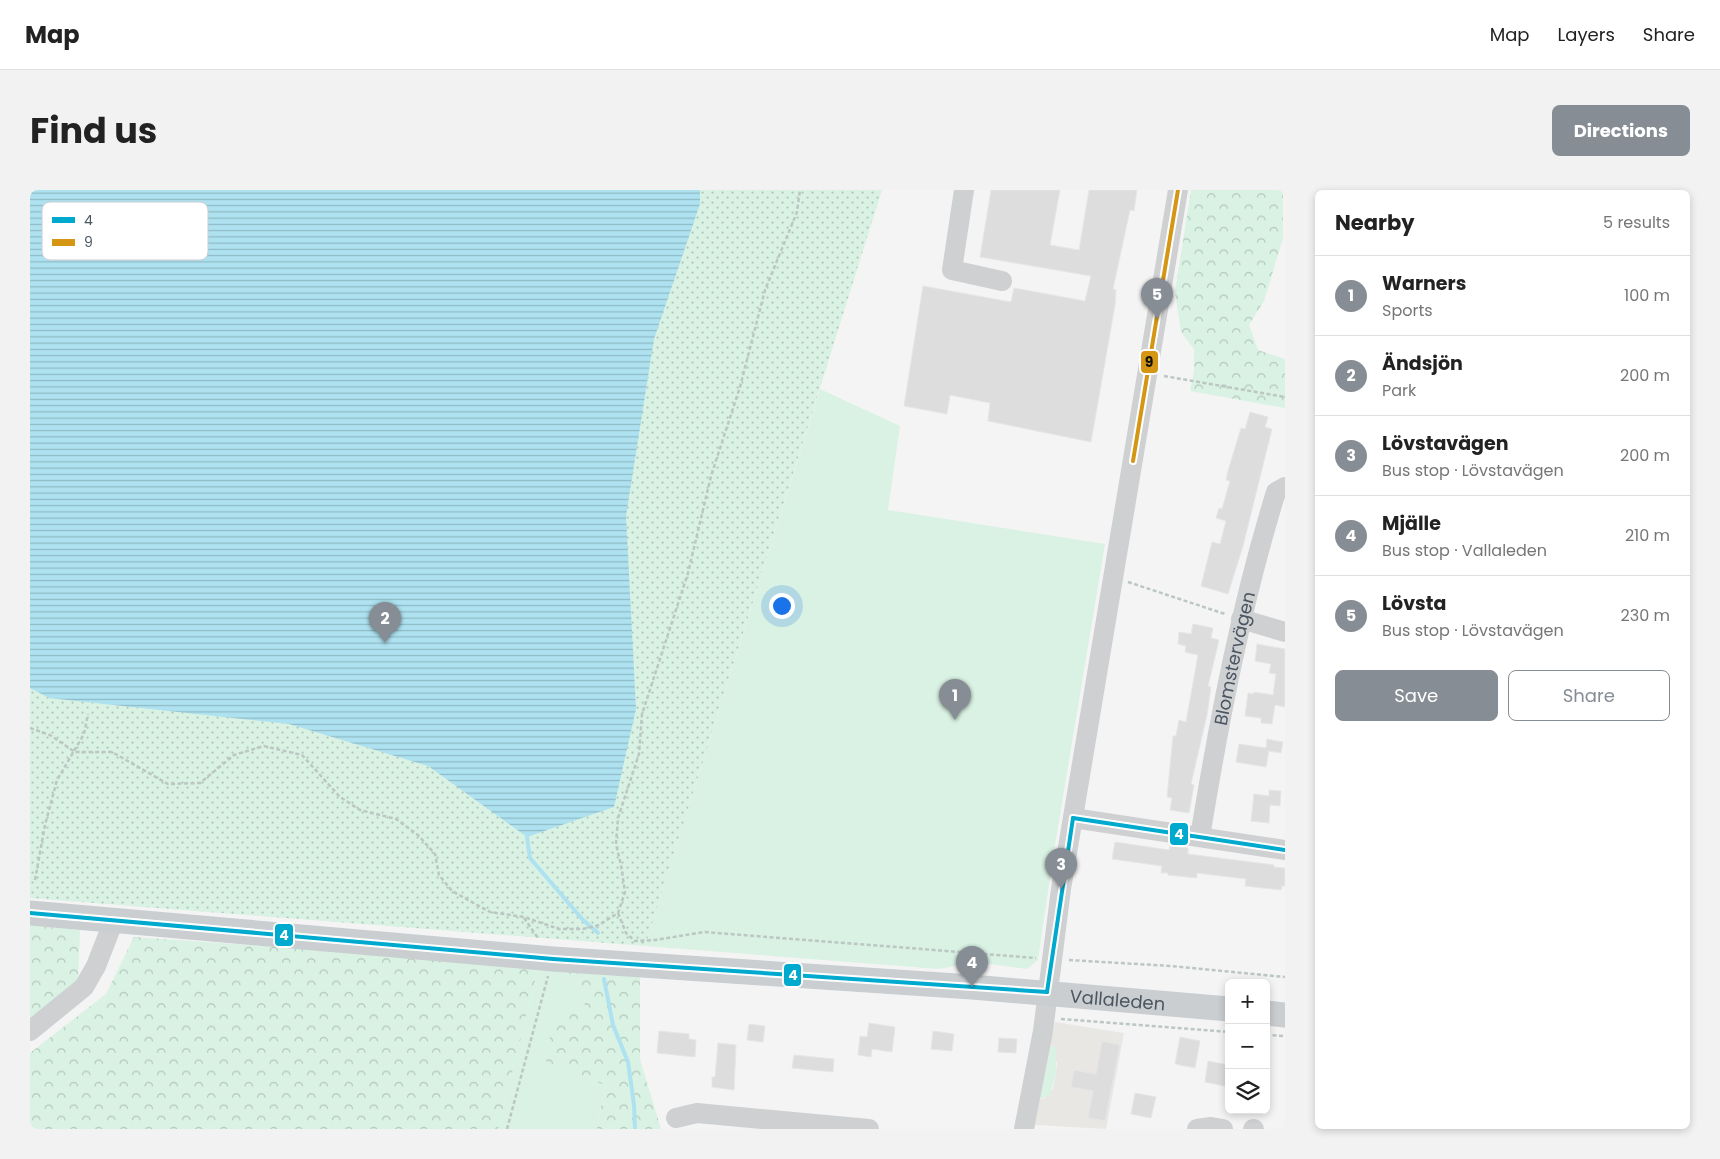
<!DOCTYPE html>
<html lang="en">
<head>
<meta charset="utf-8">
<style>
	body { margin:0; font-family:Poppins,sans-serif; background:#f2f2f2; color:#222 }
	.controls { position:absolute; right:15px; bottom:15px; display:grid; overflow:hidden; border-radius:8px; box-shadow:0 2px 8px #0003 }
	.controls button { width:45px; height:45px; display:grid; place-items:center; padding:0; border:0; border-bottom:1px solid #e0e0e0; background:#fff; color:#222; font:25px sans-serif }
	.you { position:absolute; left:751px; top:415px; width:18px; height:18px; margin:-12px; border:4px solid #fff; border-radius:50%; background:#1a73e8; box-shadow:0 0 0 8px #1a73e833 }
	.badge { display:grid; place-items:center; width:32px; height:32px; border-radius:50%; background:#868d94; color:#fff; font-size:16px; font-weight:700 }
	.pin { position:absolute; translate:-50% -41px; filter:drop-shadow(0 1px 2px #0008) }
	.pin::after { content:''; position:absolute; top:26px; width:18px; height:15px; background:inherit; clip-path:polygon(0 0,100% 0,50% 100%) }
	.list { margin:0; padding:0; list-style:none }
	h2 { display:flex; justify-content:space-between; align-items:center; height:65px; margin:0; padding:0 20px; font-size:21px }
	h2 small { font-size:16px; font-weight:400; color:#767676 }
	.list li { display:grid; grid-template-columns:32px 1fr auto; gap:15px; align-items:center; box-sizing:border-box; height:80px; padding:0 20px; border-top:1px solid #e0e0e0 }
	.list b { display:block; font-size:19px; white-space:nowrap }
	.list p { margin:0; font-size:16px; white-space:nowrap; color:#767676 }
	.list em { font-size:16px; font-style:normal; color:#767676 }
	.actions { display:flex; gap:10px; padding:15px 20px }
	.actions a { flex:1; padding:11px 0; border:1px solid #868d94; border-radius:8px; text-align:center; font-size:18px; color:#868d94 }
	.actions .main { background:#868d94; color:#fff }
	.icon { flex:none; width:28px; height:28px; fill:none; stroke:currentColor; stroke-width:2; stroke-linecap:round; stroke-linejoin:round }
	.map { position:relative; flex:none; width:1255px; height:939px; overflow:hidden; border-radius:8px }
	header { display:flex; align-items:center; gap:30px; box-sizing:border-box; height:70px; padding:0 25px; background:#fff; border-bottom:1px solid #e0e0e0 }
	header strong { font-size:24px }
	nav { display:flex; gap:28px; margin-inline-start:auto; font-size:18px }
	.intro { display:flex; align-items:center; justify-content:space-between; box-sizing:border-box; height:120px; padding:0 30px }
	h1 { margin:0; font-size:35px }
	.button { padding:12px 22px; border-radius:8px; background:#868d94; color:#fff; font-size:18px; font-weight:700 }
	main { display:flex; gap:30px; padding:0 30px }
	aside { flex:1; background:#fff; border-radius:8px; box-shadow:0 2px 8px #0003 }
	.map>svg:first-child { display:block }
	.commercial { fill:#e8e7e3 }
	.grass { fill:#d9f2e3 }
	.forest { fill:url(#forest-crowns) }
	.park { fill:url(#park-dots) }
	.water { fill:url(#water-rules) }
	.lines { fill:none; stroke-linecap:round; stroke-linejoin:round }
	.stream { stroke:#aee2f0; stroke-width:4 }
	.building { fill:#ddddde; stroke:#e5e6e7 }
	.path { stroke:#bcc7c4; stroke-width:2.5; stroke-dasharray:4 2.5; stroke-linecap:butt }
	.minor { stroke:#ced0d2; stroke-width:20 }
	.major { stroke:#caced1; stroke-width:25 }
	.bus-1-casing { stroke:#fff; stroke-width:8 }
	.bus-2-casing { stroke:#fff; stroke-width:8 }
	.bus-1 { stroke:#00a9ce; stroke-width:4 }
	.bus-2 { stroke:#d49613; stroke-width:4 }
	.labels { text-anchor:middle; dominant-baseline:central; stroke-width:4; stroke-linejoin:round; paint-order:stroke }
	.street-label { font-size:18px; fill:#4a5661; stroke:#fff }
	.key { fill:#fff; stroke:#c9ccd0; stroke-width:1 }
	.key-label { font-size:14px; fill:#4a5661 }
	.line-badge { stroke:#fff; stroke-width:2 }
	.badge-label { font-size:14px; text-anchor:middle; font-weight:bold; fill:#fff }
	.pale-badge-label { font-size:14px; text-anchor:middle; font-weight:bold; fill:#111 }
</style>
</head>
<body>
<header>
<strong>Map</strong>
<nav><a>Map</a><a>Layers</a><a>Share</a></nav>
</header>
<div class="intro"><h1>Find us</h1><a class="button">Directions</a></div>
<main>
<div class="map">
<svg width="1255" height="939" viewBox="0 0 1255 939">
	<defs>
		<pattern id="forest-crowns" width="20" height="18" patternUnits="userSpaceOnUse" patternTransform="scale(1.25)"><rect width="20" height="18" fill="#d9f2e3"/><path d="M2 6a3 3 0 1 1 6 0M12 15a3 3 0 1 1 6 0" fill="none" stroke="#b2c7bb"/></pattern>
		<pattern id="park-dots" width="8" height="8" patternUnits="userSpaceOnUse" patternTransform="scale(1.25)"><rect width="8" height="8" fill="#d9f2e3"/><path d="M2 2h.1M6 6h.1" fill="none" stroke="#b2c7bb" stroke-width="1.8" stroke-linecap="round"/></pattern>
		<pattern id="water-rules" width="6" height="5" patternUnits="userSpaceOnUse" patternTransform="scale(1.25)"><rect width="6" height="5" fill="#aee2f0"/><path d="M0 2.5h6" fill="none" stroke="#90bac6"/></pattern>
	</defs>
	<rect width="100%" height="100%" fill="#f4f4f4"/>
	<!-- commercial -->
	<path class="commercial" d="M 1025,832 L 1094,843 L 1076,939 L 1005,935 L 1010,909 L 1015,908 L 1023,899 L 1026,883 L 1027,873 L 1020,855 Z"/>
	<!-- grass -->
	<g class="grass">
		<path d="M 790,199 L 870,236 L 858,320 L 1075,354 L 1023,667 L 1008,770 L 997,779 L 945,772 L 909,779 L 615,756 Z"/>
		<path d="M 509,775 L 532,779 L 554,803 L 555,822 L 575,895 L 567,939 L 468,939 Z"/>
		<path d="M 1020,855 L 1026,858 L 1026,883 L 1020,905 L 1010,909 Z"/>
	</g>
	<!-- forest -->
	<g class="forest">
		<path d="M 1161,0 L 1253,0 L 1253,48 L 1234,111 L 1219,135 L 1228,160 L 1255,169 L 1255,218 L 1160,201 L 1164,182 L 1164,159 L 1151,142 L 1145,102 Z"/>
		<path d="M 0,735 L 50,740 L 48,793 L 0,831 Z"/>
		<path d="M 104,747 L 509,775 L 468,939 L 0,939 L 0,863 L 76,804 Z"/>
		<path d="M 532,779 L 610,782 L 610,869 L 631,939 L 567,939 L 575,895 L 516,872 L 524,821 L 555,822 L 554,803 Z"/>
	</g>
	<!-- park -->
	<path class="park" d="M 0,0 L 852,0 L 615,756 L 0,708 Z"/>
	<!-- water -->
	<path class="water" d="M 0,0 L 670,0 L 670,14 L 624,149 L 596,326 L 606,519 L 584,617 L 497,647 L 398,576 L 259,534 L 19,508 L 0,498 Z"/>
	<g class="lines">
		<!-- stream -->
		<g class="stream">
			<path d="M 497,647 L 500,668 L 553,730 L 568,743"/>
			<path d="M 574,789 L 583,835 L 598,872 L 604,915 L 605,939"/>
		</g>
	</g>
	<!-- building -->
	<g class="building">
		<path d="M 961,0 L 1030,0 L 1020,55 L 1049,60 L 1059,0 L 1107,0 L 1104,21 L 1100,20 L 1083,99 L 1086,100 L 1085,115 L 1061,252 L 958,231 L 960,213 L 920,205 L 917,224 L 874,216 L 893,96 L 981,112 L 984,98 L 1055,111 L 1061,86 L 950,67 Z"/>
		<path d="M 1220,222 L 1238,227 L 1235,237 L 1242,239 L 1213,356 L 1198,404 L 1171,396 L 1182,352 L 1190,354 L 1196,331 L 1186,328 L 1189,318 L 1192,319 L 1200,291 L 1196,290 L 1198,281 L 1211,238 L 1215,239 Z"/>
		<path d="M 1163,434 L 1183,438 L 1181,448 L 1189,450 L 1178,496 L 1181,497 L 1177,525 L 1161,594 L 1164,595 L 1159,623 L 1140,620 L 1142,608 L 1137,607 L 1143,546 L 1146,546 L 1149,530 L 1156,532 L 1168,465 L 1155,462 L 1156,456 L 1148,454 L 1149,442 L 1161,444 Z"/>
		<path d="M 1227,454 L 1255,459 L 1255,517 L 1245,515 L 1242,534 L 1231,533 L 1231,528 L 1215,526 L 1218,503 L 1224,504 L 1224,502 L 1243,505 L 1246,484 L 1239,483 L 1241,474 L 1225,471 Z"/>
		<path d="M 1237,549 L 1253,552 L 1251,563 L 1239,561 L 1236,577 L 1206,572 L 1209,554 L 1236,558 Z"/>
		<path d="M 1239,600 L 1251,601 L 1250,616 L 1240,615 L 1239,633 L 1221,631 L 1224,604 L 1239,606 Z"/>
		<path d="M 1085,652 L 1139,660 L 1140,656 L 1158,658 L 1158,664 L 1244,675 L 1244,677 L 1255,678 L 1255,696 L 1252,696 L 1251,700 L 1215,696 L 1216,689 L 1167,683 L 1167,688 L 1138,685 L 1138,683 L 1131,683 L 1132,676 L 1082,669 Z"/>
		<path d="M 839,833 L 865,837 L 862,862 L 842,859 L 841,867 L 828,865 L 830,846 L 837,847 Z"/>
		<path d="M 719,834 L 735,836 L 733,852 L 717,850 Z"/>
		<path d="M 629,841 L 659,844 L 659,849 L 666,850 L 665,867 L 627,863 Z"/>
		<path d="M 903,841 L 924,844 L 922,861 L 901,859 Z"/>
		<path d="M 1150,847 L 1170,851 L 1165,878 L 1145,874 Z"/>
		<path d="M 969,848 L 987,849 L 986,863 L 968,862 Z"/>
		<path d="M 1072,851 L 1090,855 L 1075,931 L 1058,928 L 1063,901 L 1041,897 L 1044,880 L 1066,884 Z"/>
		<path d="M 688,853 L 706,855 L 704,900 L 682,897 L 682,887 L 685,887 Z"/>
		<path d="M 764,865 L 804,869 L 803,882 L 762,878 Z"/>
		<path d="M 1178,871 L 1199,875 L 1199,897 L 1175,892 Z"/>
		<path d="M 1105,903 L 1126,907 L 1121,928 L 1101,924 Z"/>
	</g>
	<g class="lines">
		<!-- path -->
		<g class="path">
			<path d="M 1134,186 L 1255,207"/>
			<path d="M 1098,392 L 1195,424"/>
			<path d="M 0,538 L 20,545 L 45,562 L 82,562 L 138,594 L 170,593 L 204,565 L 234,556 L 272,565 L 310,607 L 330,620 L 366,629 L 388,645 L 405,664 L 409,685 L 422,701 L 460,722 L 494,727 L 529,739 L 553,739 L 569,735 L 588,723 L 595,702 L 591,675 L 586,654 L 588,628 L 609,564 L 612,524 L 658,383 L 681,286 L 710,197 L 735,100 L 767,22 L 770,0"/>
			<path d="M 5,690 L 15,635 L 27,590 L 54,544 L 58,524"/>
			<path d="M 588,723 L 596,743 L 605,751 L 625,750 L 674,742 L 1006,768"/>
			<path d="M 494,728 L 508,748"/>
			<path d="M 1039,770 L 1141,776 L 1255,787"/>
			<path d="M 1031,829 L 1199,842"/>
			<path d="M 1236,845 L 1255,846"/>
			<path d="M 477,939 L 518,786"/>
		</g>
		<!-- minor -->
		<g class="minor">
			<path d="M 934,0 L 922,80 L 972,91"/>
			<path d="M 1211,429 L 1255,442"/>
			<path d="M 1043,628 L 1255,660"/>
			<path id="s1" d="M 1170,647 C 1189,531 1211,415 1246,302 L 1255,297"/>
			<path d="M 0,841 L 54,797 L 66,776 L 84,730"/>
			<path d="M 646,928 L 667,923 L 839,939"/>
			<path d="M 994,939 L 1013,841 L 1031,699 L 1148,0"/>
			<path d="M 1167,939 L 1181,937 L 1193,939"/>
			<path d="M 1223,939 L 1224,939"/>
		</g>
		<!-- major -->
		<g class="major">
			<path id="s2" d="M 0,723 L 523,769 L 942,797 L 1199,819"/>
			<path d="M 1236,823 L 1255,825"/>
		</g>
		<defs>
			<g id="bus-1">
				<path d="M 1043,628 L 1255,660"/>
				<path d="M 0,723 L 523,769 L 1017,802"/>
				<path d="M 1017,802 L 1043,628"/>
			</g>
			<path id="bus-2" d="M 1103,271 L 1148,0"/>
		</defs>
		<!-- bus-1 casing -->
		<use href="#bus-1" class="bus-1-casing"/>
		<!-- bus-2 casing -->
		<use href="#bus-2" class="bus-2-casing"/>
		<!-- bus-1 -->
		<use href="#bus-1" class="bus-1"/>
		<!-- bus-2 -->
		<use href="#bus-2" class="bus-2"/>
	</g>
	<g class="labels">
		<!-- street labels -->
		<g class="street-label">
			<text stroke="none"><textPath href="#s1" startOffset="182">Blomstervägen</textPath></text>
			<text stroke="none"><textPath href="#s2" startOffset="1091">Vallaleden</textPath></text>
		</g>
	</g>
	<!-- legend -->
	<rect x="12" y="12" width="166" height="58" rx="8" class="key"/>
	<rect x="22" y="27" width="23" height="6" fill="#00a9ce"/>
	<rect x="22" y="49" width="23" height="7" fill="#d49613"/>
	<g class="key-label">
		<text x="54" y="35">4</text>
		<text x="54" y="57">9</text>
	</g>
	<g class="line-badge">
		<rect x="1110" y="160" width="19" height="24" rx="5" fill="#d49613"/>
		<rect x="1139" y="632" width="20" height="24" rx="5" fill="#00a9ce"/>
		<rect x="244" y="733" width="20" height="24" rx="5" fill="#00a9ce"/>
		<rect x="753" y="773" width="19" height="24" rx="5" fill="#00a9ce"/>
	</g>
	<g class="badge-label">
		<text x="1149" y="649">4</text>
		<text x="254" y="750">4</text>
		<text x="763" y="790">4</text>
	</g>
	<g class="pale-badge-label">
		<text x="1119" y="177">9</text>
	</g>
</svg>
<div class="controls">
<button>+</button>
<button>−</button>
<button><svg class="icon" aria-label="layers" viewBox="0 0 24 24"><path d="M12 4l9 5-9 5-9-5zM3 14l9 5 9-5"/></svg></button>
</div>
<div class="you"></div>
<div class="pin badge" style="left:925px;top:530px">1</div>
<div class="pin badge" style="left:355px;top:453px">2</div>
<div class="pin badge" style="left:1031px;top:699px">3</div>
<div class="pin badge" style="left:942px;top:797px">4</div>
<div class="pin badge" style="left:1127px;top:129px">5</div>
</div>
<aside>
<h2>Nearby<small>5 results</small></h2>
<ul class="list">
<li><span class="badge">1</span><div><b>Warners</b><p>Sports</p></div><em>100 m</em></li>
<li><span class="badge">2</span><div><b>Ändsjön</b><p>Park</p></div><em>200 m</em></li>
<li><span class="badge">3</span><div><b>Lövstavägen</b><p>Bus stop · Lövstavägen</p></div><em>200 m</em></li>
<li><span class="badge">4</span><div><b>Mjälle</b><p>Bus stop · Vallaleden</p></div><em>210 m</em></li>
<li><span class="badge">5</span><div><b>Lövsta</b><p>Bus stop · Lövstavägen</p></div><em>230 m</em></li>
</ul>
<div class="actions"><a class="main">Save</a><a>Share</a></div>
</aside>
</main>
</body>
</html>
